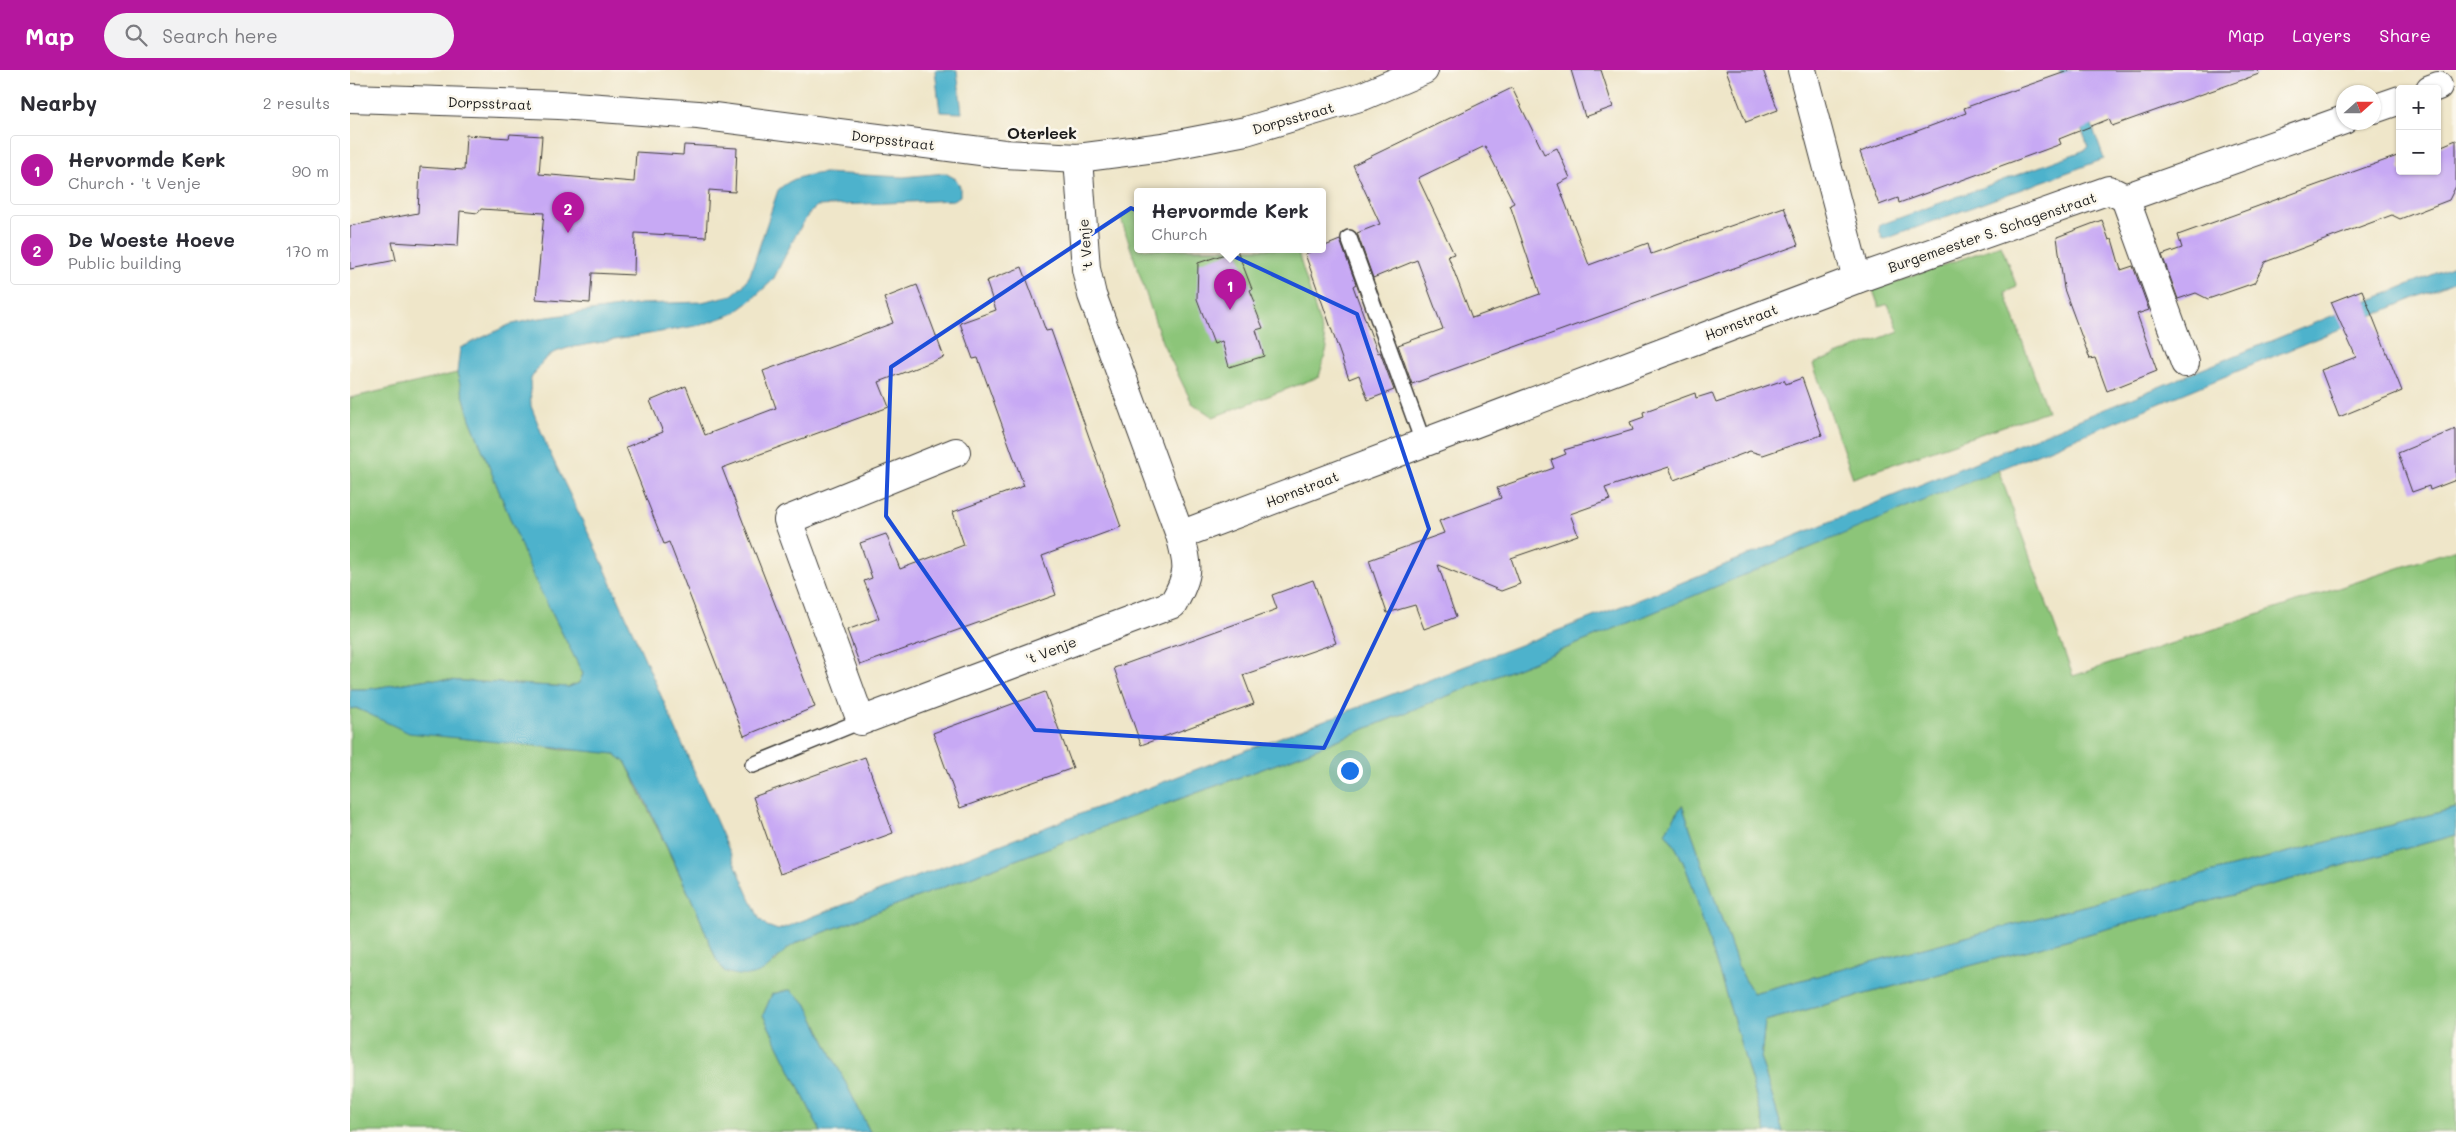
<!DOCTYPE html>
<html lang="en">
<head>
<meta charset="utf-8">
<style>
	body { margin:0; font-family:Mali,sans-serif; background:#f2f2f3; color:#2b2b33 }
	.controls { position:absolute; right:15px; top:15px; display:grid; overflow:hidden; border-radius:5px; box-shadow:0 1px 4px #0004 }
	.controls button { width:45px; height:45px; display:grid; place-items:center; padding:0; border:0; border-bottom:1px solid #e1e1e2; background:#fff; color:#2b2b33; font:25px sans-serif }
	.compass { position:absolute; left:1986px; top:15px; width:45px; height:45px; border-radius:50%; background:#fff; box-shadow:0 1px 4px #0004; rotate:69deg }
	.you { position:absolute; left:999px; top:700px; width:18px; height:18px; margin:-12px; border:4px solid #fff; border-radius:50%; background:#1a73e8; box-shadow:0 0 0 8px #1a73e833 }
	.badge { display:grid; place-items:center; width:32px; height:32px; border-radius:50%; background:#b5179e; color:#fff; font-size:16px; font-weight:700 }
	.pin { position:absolute; translate:-50% -41px; filter:drop-shadow(0 1px 2px #0008) }
	.pin::after { content:''; position:absolute; top:26px; width:18px; height:15px; background:inherit; clip-path:polygon(0 0,100% 0,50% 100%) }
	.popup { position:absolute; left:784px; top:118px; width:192px; height:65px; box-sizing:border-box; display:grid; place-content:center; border-radius:5px; background:#fff; filter:drop-shadow(0 1px 4px #0005); font-size:16px; white-space:nowrap; color:#7c7c81 }
	.popup b { font-size:19px; color:#2b2b33 }
	.popup::after { content:''; position:absolute; left:50%; top:100%; margin-left:-10px; border:10px solid transparent; border-top-color:#fff }
	.list { margin:0; padding:0; list-style:none }
	h2 { display:flex; justify-content:space-between; align-items:center; height:65px; margin:0; padding:0 20px; font-size:21px }
	h2 small { font-size:16px; font-weight:400; color:#7c7c81 }
	.list li { display:grid; grid-template-columns:32px 1fr auto; gap:15px; align-items:center; box-sizing:border-box; height:70px; margin:0 10px 10px; padding:0 10px; border:1px solid #e1e1e2; border-radius:5px }
	.list b { display:block; font-size:19px; white-space:nowrap }
	.list p { margin:0; font-size:16px; white-space:nowrap; color:#7c7c81 }
	.list em { font-size:16px; font-style:normal; color:#7c7c81 }
	.icon { flex:none; width:28px; height:28px; fill:none; stroke:currentColor; stroke-width:2; stroke-linecap:round; stroke-linejoin:round }
	.map { position:relative; flex:none; width:2106px; height:1062px; overflow:hidden }
	header { display:flex; align-items:center; gap:30px; box-sizing:border-box; height:70px; padding:0 25px; background:#b5179e; color:#fff }
	header strong { font-size:24px }
	nav { display:flex; gap:28px; margin-inline-start:auto; font-size:18px }
	.search { width:350px; height:45px; background:#f2f2f3; display:flex; align-items:center; gap:12px; box-sizing:border-box; padding:0 18px; border-radius:28px; color:#7c7c81; font-size:19px }
	main { display:flex }
	aside { flex:1; background:#fff }
	.map>svg:first-child { display:block }
	.green { fill:#8cc579; stroke:#54704a }
	.water { fill:#4db2cc; stroke:#346774 }
	.building { fill:#c7a9f4; fill-rule:evenodd }
	.lines { fill:none; stroke-linecap:round; stroke-linejoin:round }
	.service-casing { stroke:#3c3a36; stroke-width:18 }
	.minor-casing { stroke:#3c3a36; stroke-width:30 }
	.tertiary-casing { stroke:#3c3a36; stroke-width:30 }
	.service { stroke:#fff; stroke-width:15 }
	.minor { stroke:#fff; stroke-width:28 }
	.tertiary { stroke:#fff; stroke-width:28 }
	.marked { fill:none; stroke:#1d4ed8; stroke-width:4; stroke-linejoin:round }
	.labels { text-anchor:middle; dominant-baseline:central; stroke-width:5; stroke-linejoin:round; paint-order:stroke }
	.street-label { font-size:14px; fill:#1c1c1c; stroke:#fbf7ec }
	.quarter-label { font-size:16px; font-weight:bold; fill:#1c1c1c; stroke:#fbf7ec }
</style>
</head>
<body>
<header>
<strong>Map</strong>
<div class="search"><svg class="icon" aria-label="search" viewBox="0 0 24 24"><circle cx="10" cy="10" r="6"/><path d="M15 15l6 6"/></svg>Search here</div>
<nav><a>Map</a><a>Layers</a><a>Share</a></nav>
</header>
<main>
<aside>
<h2>Nearby<small>2 results</small></h2>
<ul class="list">
<li><span class="badge">1</span><div><b>Hervormde Kerk</b><p>Church · 't Venje</p></div><em>90 m</em></li>
<li><span class="badge">2</span><div><b>De Woeste Hoeve</b><p>Public building</p></div><em>170 m</em></li>
</ul>
</aside>
<div class="map">
<svg width="2106" height="1062" viewBox="0 0 2106 1062">
	<rect width="100%" height="100%" fill="#fbf7ec"/>
	<filter id="ink" filterUnits="userSpaceOnUse"><feTurbulence type="fractalNoise" baseFrequency=".02" numOctaves="2"/><feDisplacementMap in="SourceGraphic" scale="10" xChannelSelector="R" yChannelSelector="G"/><feConvolveMatrix kernelMatrix="1 2 1 2 8 2 1 2 1" color-interpolation-filters="sRGB"/></filter>
	<filter id="wash" filterUnits="userSpaceOnUse"><feTurbulence type="fractalNoise" baseFrequency=".0096" numOctaves="4" result="noise"/><feDisplacementMap in="SourceGraphic" scale="20" xChannelSelector="R" yChannelSelector="G"/><feGaussianBlur stdDeviation="1.12" result="paint"/><feColorMatrix in="noise" values="0 0 0 0 0 0 0 0 0 0 0 0 0 0 0 0 0 1.4 0 .05"/><feComposite in="paint" operator="in"/></filter>
	<g filter="url(#wash)">
		<rect width="100%" height="100%" fill="#efe6c9"/>
		<!-- green -->
		<g class="green">
			<path d="M 787,139 L 788,179 L 947,179 L 977,278 L 969,307 L 863,347 L 842,333 L 812,272 L 770,146 Z"/>
			<path d="M 1651,175 L 1667,217 L 1655,222 L 1697,341 L 1503,408 L 1463,294 L 1549,261 L 1538,234 L 1529,237 L 1523,220 Z"/>
			<path d="M 107,303 L 120,349 L 184,508 L 233,604 L 229,613 L 219,617 L 78,609 L 19,619 L 0,619 L 0,328 Z"/>
			<path d="M 1648,399 L 1723,606 L 2106,479 L 2106,738 L 1403,923 L 1389,899 L 1332,735 L 1315,763 C 1336,785 1347,832 1356,861 C 1378,928 1397,995 1416,1062 L 520,1062 L 456,933 L 440,920 L 422,924 L 413,945 L 471,1062 L 0,1062 L 0,639 L 5,638 L 20,644 L 212,680 L 240,680 L 265,684 L 276,693 L 347,841 L 366,889 L 375,902 L 426,892 L 431,882 L 448,872 L 777,748 L 940,689 L 1227,574 Z"/>
			<path d="M 2106,765 L 2106,1062 L 1433,1062 L 1411,990 L 1415,951 Z"/>
		</g>
		<!-- water -->
		<g class="water">
			<path d="M 585,0 L 607,0 L 612,43 L 590,42 Z"/>
			<path d="M 1709,0 L 1722,0 L 1754,89 L 1535,169 L 1532,168 L 1529,159 L 1530,155 L 1735,80 L 1738,76 Z"/>
			<path d="M 474,103 L 553,107 L 595,103 L 606,109 L 610,117 L 610,126 L 604,130 L 467,136 L 458,145 L 444,168 L 423,210 L 398,233 L 383,244 L 351,255 L 218,278 L 203,283 L 192,292 L 180,310 L 181,336 L 198,379 L 253,494 L 409,848 L 417,856 L 428,860 L 1316,519 L 2106,195 L 2106,211 L 1227,574 L 940,689 L 777,748 L 448,872 C 417,889 420,915 375,902 L 366,889 L 347,841 L 291,721 L 276,693 L 265,684 L 59,663 L 6,638 L 0,639 L 0,619 L 19,619 L 78,609 L 219,617 L 229,613 L 233,604 L 184,508 L 120,349 L 107,303 L 110,278 L 159,255 L 184,249 L 290,234 L 352,232 L 382,225 L 393,216 L 400,205 L 428,120 C 442,107 456,105 474,103 Z"/>
			<path d="M 1332,735 L 1389,899 L 1403,923 L 2106,738 L 2106,765 L 1415,951 L 1411,990 L 1433,1062 L 1416,1062 C 1397,995 1378,928 1356,861 C 1347,832 1336,785 1315,763 Z"/>
			<path d="M 440,920 L 456,933 L 520,1062 L 471,1062 L 413,945 L 422,924 Z"/>
		</g>
		<g id="blocks">
			<!-- building -->
			<g class="building">
				<path d="M 1221,0 L 1251,0 L 1263,37 L 1235,47 Z"/>
				<path d="M 1376,0 L 1413,0 L 1428,40 L 1396,52 Z"/>
				<path d="M 1721,0 L 1908,0 L 1909,4 L 1762,56 L 1759,49 L 1709,69 L 1711,74 L 1549,133 L 1548,128 L 1529,135 L 1510,82 L 1616,43 L 1614,38 Z"/>
				<path d="M 1162,18 L 1194,84 L 1207,78 L 1220,108 L 1208,114 L 1239,195 L 1298,173 L 1301,184 L 1434,137 L 1448,175 L 1062,314 L 1048,275 L 1093,259 L 1067,190 L 1023,208 L 1007,163 L 1030,154 L 1003,95 ZM 1135,76 L 1164,133 L 1160,135 L 1190,224 L 1122,248 L 1098,186 L 1104,184 L 1068,108 Z"/>
				<path d="M 160,64 L 192,66 L 189,104 L 284,112 L 286,82 L 333,85 L 334,75 L 387,78 L 385,122 L 359,120 L 356,167 L 285,163 L 284,205 L 242,203 L 240,233 L 186,229 L 194,143 L 131,139 L 128,143 L 110,141 L 108,176 L 42,172 L 46,190 L 0,199 L 0,156 L 68,143 L 70,97 L 114,100 L 116,65 L 159,68 Z"/>
				<path d="M 2106,70 L 2106,116 L 2099,130 L 2050,149 L 2042,145 L 1915,192 L 1904,213 L 1858,229 L 1846,223 L 1828,229 L 1812,185 L 1832,178 L 1828,165 L 2050,85 L 2050,101 L 2087,101 L 2087,78 Z"/>
				<path d="M 1752,150 L 1759,170 L 1762,169 L 1771,200 L 1783,196 L 1799,240 L 1787,244 L 1807,301 L 1757,321 L 1745,288 L 1740,289 L 1714,219 L 1707,167 Z"/>
				<path d="M 990,170 L 1006,214 L 1003,216 L 1015,249 L 1028,283 L 1030,282 L 1044,320 L 1018,330 L 1009,305 L 999,309 L 955,184 Z"/>
				<path d="M 887,180 L 902,219 L 900,220 L 905,232 L 903,233 L 913,258 L 906,260 L 914,286 L 879,297 L 872,271 L 864,274 L 847,229 L 848,193 Z"/>
				<path d="M 672,197 L 696,261 L 701,260 L 771,457 L 692,486 L 706,525 L 510,595 L 497,560 L 529,548 L 514,511 L 522,508 L 510,473 L 536,464 L 550,499 L 614,475 L 603,442 L 674,416 L 628,288 L 623,289 L 610,253 L 646,240 L 636,211 Z"/>
				<path d="M 567,215 L 594,287 L 529,312 L 539,337 L 372,398 L 465,637 L 394,666 L 319,472 L 314,474 L 276,377 L 313,362 L 300,331 L 336,316 L 355,365 L 426,338 L 413,301 L 543,253 L 534,228 Z"/>
				<path d="M 2012,220 L 2052,321 L 1989,347 L 1971,300 L 2006,287 L 1981,232 Z"/>
				<path d="M 1452,308 L 1472,365 L 1413,385 L 1400,381 L 1324,410 L 1319,397 L 1255,418 L 1260,430 L 1220,444 L 1228,465 L 1161,488 L 1170,514 L 1151,521 L 1088,495 L 1106,547 L 1074,559 L 1065,535 L 1037,543 L 1019,490 L 1094,463 L 1089,451 L 1151,428 L 1147,418 L 1204,398 L 1201,390 L 1216,384 L 1214,380 L 1283,360 L 1280,352 L 1294,347 L 1293,342 L 1345,323 L 1346,328 L 1362,323 L 1366,333 L 1434,310 L 1436,314 Z"/>
				<path d="M 2106,359 L 2106,410 L 2080,420 L 2079,416 L 2062,422 L 2048,383 Z"/>
				<path d="M 963,510 L 986,573 L 893,605 L 904,634 L 791,675 L 764,598 L 927,539 L 922,525 Z"/>
				<path d="M 695,622 L 723,698 L 610,738 L 583,663 Z"/>
				<path d="M 515,687 L 543,763 L 430,804 L 403,727 Z"/>
			</g>
		</g>
	</g>
	<g filter="url(#ink)">
		<use href="#blocks" fill-opacity="0" stroke="#3c3a36" stroke-width="1"/>
		<g class="lines">
			<defs>
				<g id="service">
					<path d="M 999,168 L 1073,372"/>
					<path d="M 403,695 L 511,651"/>
				</g>
				<g id="minor">
					<path d="M 2080,19 L 2088,16"/>
					<path d="M 2024,39 L 2050,30"/>
					<path d="M 1775,128 L 1835,293"/>
					<path d="M 1507,209 L 1759,120 L 1775,128 L 1994,50"/>
					<path d="M 606,382 L 438,450 L 511,651 L 823,534 C 840,504 839,497 830,465 L 742,225 L 736,199 L 728,88"/>
					<path d="M 830,465 L 1507,209 L 1452,0"/>
				</g>
				<path id="tertiary" d="M 0,28 L 209,35 L 348,45 L 654,84 L 728,88 L 813,77 L 896,61 L 1013,26 L 1074,0"/>
			</defs>
			<!-- service casing -->
			<use href="#service" class="service-casing"/>
			<!-- minor casing -->
			<use href="#minor" class="minor-casing"/>
			<!-- tertiary casing -->
			<use href="#tertiary" class="tertiary-casing"/>
			<!-- service -->
			<use href="#service" class="service"/>
			<!-- minor -->
			<use href="#minor" class="minor"/>
			<!-- tertiary -->
			<use href="#tertiary" class="tertiary"/>
		</g>
	</g>
	<!-- marked area -->
	<path class="marked" d="M 781,138 L 1007,244 L 1079,459 L 974,678 L 685,660 L 536,446 L 541,297 Z"/>
	<g class="labels">
		<!-- street labels -->
		<g class="street-label">
			<text transform="translate(140 33) rotate(2)">Dorpsstraat</text>
			<text transform="translate(943 48) rotate(-16)">Dorpsstraat</text>
			<text transform="translate(543 70) rotate(7)">Dorpsstraat</text>
			<text transform="translate(1642 162) rotate(-19)">Burgemeester S. Schagenstraat</text>
			<text transform="translate(735 175) rotate(-95)">'t Venje</text>
			<text transform="translate(1391 252) rotate(-21)">Hornstraat</text>
			<text transform="translate(952 419) rotate(-21)">Hornstraat</text>
			<text transform="translate(701 580) rotate(-21)">'t Venje</text>
		</g>
		<!-- quarter labels -->
		<g class="quarter-label">
			<text x="692" y="62">Oterleek</text>
		</g>
	</g>
</svg>
<div class="controls">
<button>+</button>
<button>−</button>
</div>
<svg class="compass" viewBox="-18 -18 36 36"><path d="M0-13l5 13h-10z" fill="#e53935"/><path d="M0 13l5-13h-10z" fill="#7c7c81"/></svg>
<div class="you"></div>
<div class="pin badge" style="left:880px;top:240px">1</div>
<div class="popup"><b>Hervormde Kerk</b>Church</div>
<div class="pin badge" style="left:218px;top:163px">2</div>
</div>
</main>
</body>
</html>
